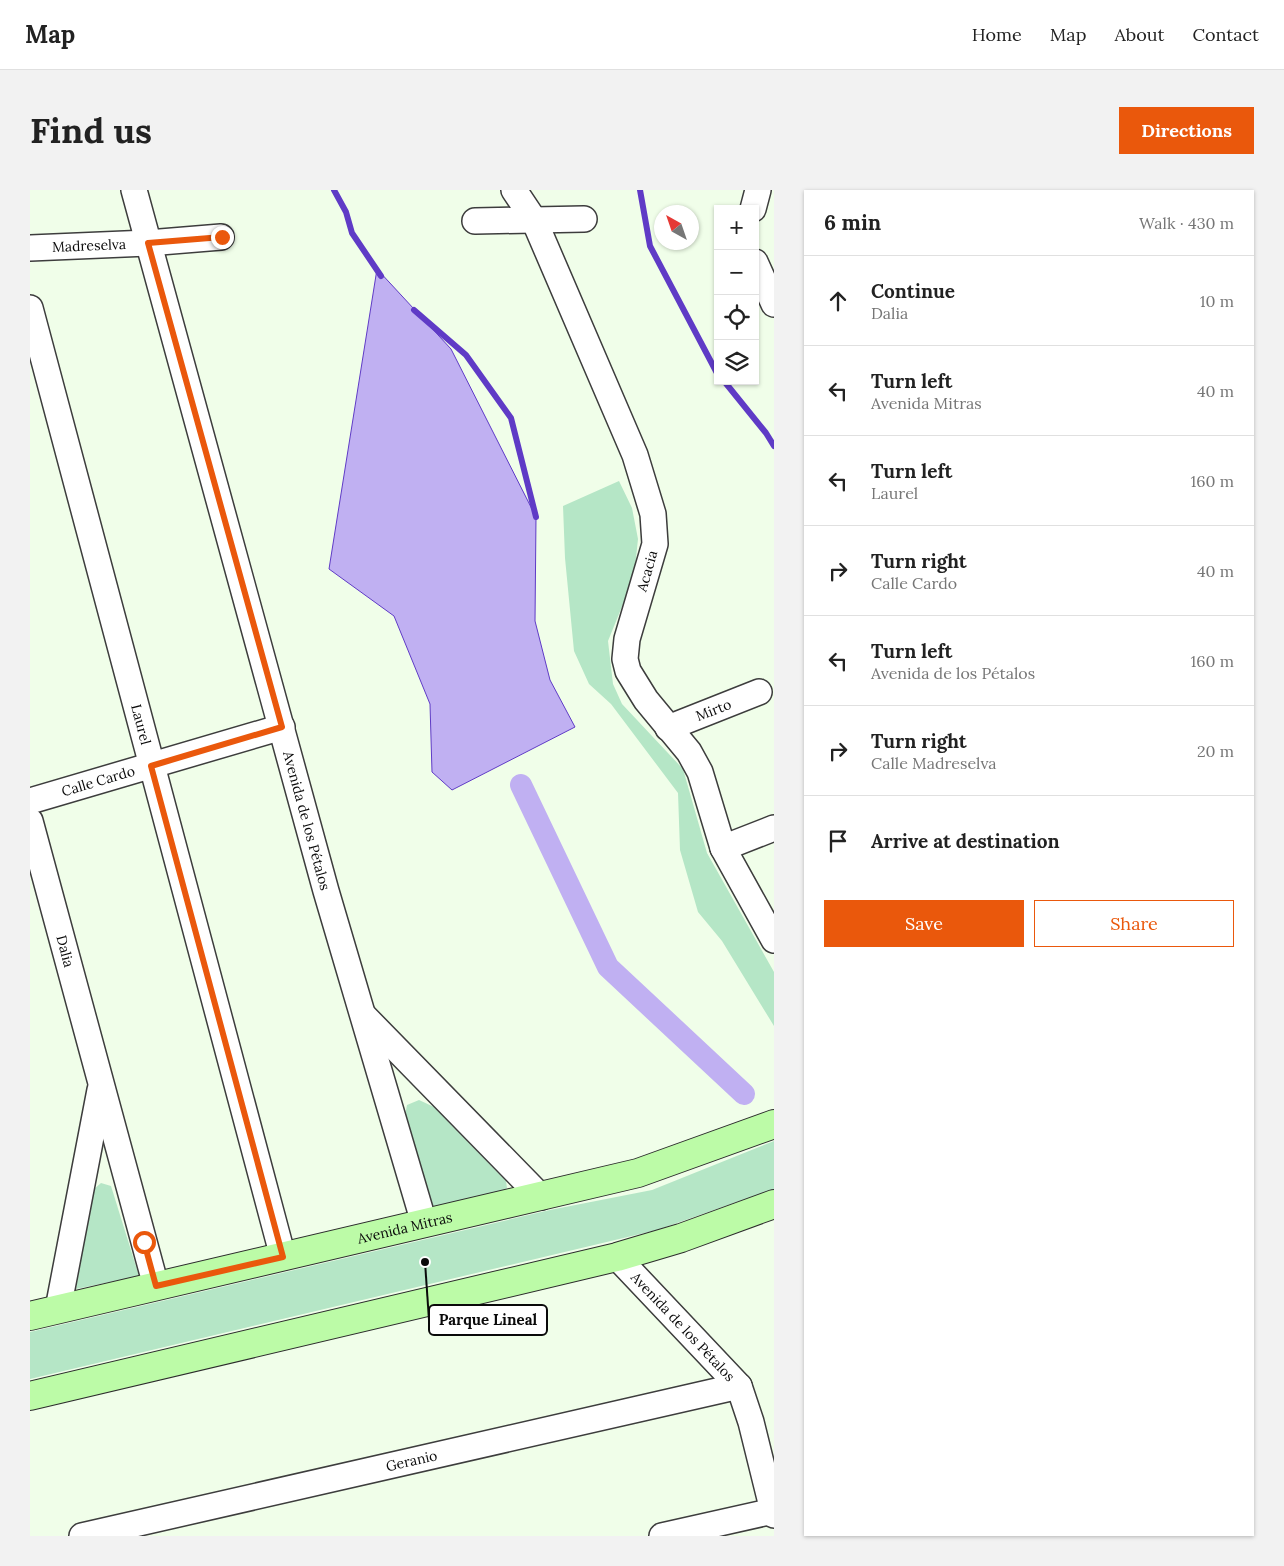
<!DOCTYPE html>
<html lang="en">
<head>
<meta charset="utf-8">
<style>
	body { margin:0; font-family:Lora,serif; background:#f2f2f2; color:#222 }
	.controls { position:absolute; right:15px; top:15px; display:grid; overflow:hidden; border-radius:0px; box-shadow:0 1px 4px #0004 }
	.controls button { width:45px; height:45px; display:grid; place-items:center; padding:0; border:0; border-bottom:1px solid #e0e0e0; background:#fff; color:#222; font:25px sans-serif }
	.compass { position:absolute; left:624px; top:15px; width:45px; height:45px; border-radius:50%; background:#fff; box-shadow:0 1px 4px #0004; rotate:320deg }
	.stop { position:absolute; width:15px; height:15px; margin:-11px; border:4px solid #ea580c; border-radius:50%; background:#fff }
	.stop.end { background:#ea580c; border-color:#fff; box-shadow:0 1px 5px #0008 }
	.list { margin:0; padding:0; list-style:none }
	h2 { display:flex; justify-content:space-between; align-items:center; height:65px; margin:0; padding:0 20px; font-size:21px }
	h2 small { font-size:16px; font-weight:400; color:#767676 }
	.list li { display:grid; grid-template-columns:32px 1fr auto; gap:15px; align-items:center; box-sizing:border-box; height:90px; padding:0 20px; border-top:1px solid #e0e0e0 }
	.list b { display:block; font-size:19px; white-space:nowrap }
	.list p { margin:0; font-size:16px; white-space:nowrap; color:#767676 }
	.list em { font-size:16px; font-style:normal; color:#767676 }
	.actions { display:flex; gap:10px; padding:15px 20px }
	.actions a { flex:1; padding:11px 0; border:1px solid #ea580c; border-radius:0px; text-align:center; font-size:18px; color:#ea580c }
	.actions .main { background:#ea580c; color:#fff }
	.icon { flex:none; width:28px; height:28px; fill:none; stroke:currentColor; stroke-width:2; stroke-linecap:round; stroke-linejoin:round }
	.map { position:relative; flex:none; width:744px; height:1346px; overflow:hidden; border-radius:0px }
	header { display:flex; align-items:center; gap:30px; box-sizing:border-box; height:70px; padding:0 25px; background:#fff; border-bottom:1px solid #e0e0e0 }
	header strong { font-size:24px }
	nav { display:flex; gap:28px; margin-inline-start:auto; font-size:18px }
	.intro { display:flex; align-items:center; justify-content:space-between; box-sizing:border-box; height:120px; padding:0 30px }
	h1 { margin:0; font-size:35px }
	.button { padding:12px 22px; border-radius:0px; background:#ea580c; color:#fff; font-size:18px; font-weight:700 }
	main { display:flex; gap:30px; padding:0 30px }
	aside { flex:1; background:#fff; border-radius:0px; box-shadow:0 1px 4px #0004 }
	.map>svg:first-child { display:block }
	.green { fill:#b5e6c6 }
	.water { fill:#c0b0f2; stroke:#5f3bc6 }
	.lines { fill:none; stroke-linecap:round; stroke-linejoin:round }
	.stream { stroke:#5f3bc6; stroke-width:6 }
	.canal { stroke:#c0b0f2; stroke-width:22 }
	.street-casing { stroke:#3d3d3d; stroke-width:28 }
	.secondary-casing { stroke:#2c2c2c; stroke-width:30 }
	.street { stroke:#fff; stroke-width:25 }
	.secondary { stroke:#bcfba7; stroke-width:28 }
	.route { stroke:#ea580c; stroke-width:6 }
	.labels { text-anchor:middle; dominant-baseline:central; stroke-width:5; stroke-linejoin:round; paint-order:stroke }
	.street-label { font-size:14px; fill:#0a0a0a; stroke:#fff }
	.leader { fill:none; stroke:#0a0a0a; stroke-width:2 }
	.callout-dot { fill:#0a0a0a; stroke:#fff; stroke-width:2 }
	.callout { fill:#fff; stroke:#0a0a0a; stroke-width:2 }
	.callout-label { font-size:15px; text-anchor:middle; font-weight:bold; fill:#0a0a0a }
</style>
</head>
<body>
<header>
<strong>Map</strong>
<nav><a>Home</a><a>Map</a><a>About</a><a>Contact</a></nav>
</header>
<div class="intro"><h1>Find us</h1><a class="button">Directions</a></div>
<main>
<div class="map">
<svg width="744" height="1346" viewBox="0 0 744 1346">
	<rect width="100%" height="100%" fill="#f0fee9"/>
	<!-- green -->
	<g class="green">
		<path d="M 589,291 L 602,318 L 608,349 L 604,387 L 578,451 L 583,494 L 592,514 L 653,579 L 677,663 L 744,782 L 744,836 L 692,751 L 668,722 L 650,660 L 648,603 L 581,514 L 559,494 L 544,461 L 535,368 L 533,316 Z"/>
		<path d="M 389,910 L 404,917 L 476,991 L 477,998 L 471,1003 L 410,1017 L 400,1015 L 375,926 L 377,915 Z"/>
		<path d="M 744,951 L 744,999 L 627,1040 L 0,1189 L 0,1142 L 520,1020 L 622,1000 Z"/>
		<path d="M 71,993 L 81,996 L 109,1086 L 46,1099 L 63,1000 Z"/>
	</g>
	<!-- water -->
	<path class="water" d="M 347,79 L 421,159 L 506,327 L 505,431 L 520,490 L 545,537 L 422,600 L 402,582 L 400,514 L 364,426 L 299,379 Z"/>
	<g class="lines">
		<!-- stream -->
		<g class="stream">
			<path d="M 304,0 L 316,22 L 322,43 L 351,86"/>
			<path d="M 610,0 L 620,56 L 688,185"/>
			<path d="M 384,120 L 436,165 L 481,228 L 506,327"/>
			<path d="M 694,191 L 736,243 L 744,256"/>
		</g>
		<!-- canal -->
		<path class="canal" d="M 491,595 L 578,777 L 714,904"/>
		<defs>
			<g id="street">
				<path id="s1" d="M 104,0 L 296,701 L 394,1033"/>
				<path d="M 484,0 L 504,30 L 605,265 L 623,324 L 625,354 L 597,449 L 595,469 L 598,481 L 616,510 L 659,562 L 670,582 L 693,658 L 744,750"/>
				<path d="M 723,19 L 728,0"/>
				<path d="M 445,31 L 554,29"/>
				<path id="s2" d="M 0,58 L 118,53 L 191,47"/>
				<path d="M 725,72 L 744,114"/>
				<path id="s3" d="M 0,118 L 253,1067"/>
				<path id="s4" d="M 638,538 L 729,502"/>
				<path id="s5" d="M 0,611 L 252,537"/>
				<path id="s6" d="M 0,631 L 126,1096"/>
				<path d="M 693,658 L 744,638"/>
				<path d="M 335,827 L 511,1007"/>
				<path id="s7" d="M 587,1067 L 709,1196 L 721,1232 L 744,1325"/>
				<path d="M 28,1119 L 70,900"/>
				<path id="s8" d="M 52,1346 L 709,1196"/>
				<path d="M 632,1346 L 743,1321"/>
			</g>
			<g id="secondary">
				<path id="s9" d="M 0,1126 L 608,983 L 744,934"/>
				<path d="M 0,1206 L 587,1067 L 651,1048 L 744,1014"/>
			</g>
		</defs>
		<!-- street casing -->
		<use href="#street" class="street-casing"/>
		<!-- secondary casing -->
		<use href="#secondary" class="secondary-casing"/>
		<!-- street -->
		<use href="#street" class="street"/>
		<!-- secondary -->
		<use href="#secondary" class="secondary"/>
	</g>
	<g class="lines">
		<!-- route -->
		<path class="route" d="M 114,1052 L 126,1096 L 253,1067 L 121,576 L 252,537 L 118,53 L 192,47"/>
	</g>
	<g class="labels">
		<!-- street labels -->
		<g class="street-label">
			<text stroke="none"><textPath href="#s2" startOffset="59">Madreselva</textPath></text>
			<text transform="translate(617 381) rotate(-74)">Acacia</text>
			<text stroke="none"><textPath href="#s4" startOffset="49">Mirto</textPath></text>
			<text stroke="none"><textPath href="#s3" startOffset="431">Laurel</textPath></text>
			<text stroke="none"><textPath href="#s5" startOffset="71">Calle Cardo</textPath></text>
			<text stroke="none"><textPath href="#s1" startOffset="654">Avenida de los Pétalos</textPath></text>
			<text stroke="none"><textPath href="#s6" startOffset="135">Dalia</textPath></text>
			<text stroke="none"><textPath href="#s9" startOffset="385">Avenida Mitras</textPath></text>
			<text stroke="none"><textPath href="#s7" startOffset="96">Avenida de los Pétalos</textPath></text>
			<text stroke="none"><textPath href="#s8" startOffset="338">Geranio</textPath></text>
		</g>
	</g>
	<!-- callouts -->
	<path class="leader" d="M395 1072L399 1130"/>
	<circle class="callout-dot" cx="395" cy="1072" r="5"/>
	<rect class="callout" x="399" y="1115" width="118" height="30" rx="5"/>
	<g class="callout-label">
		<text x="458" y="1135">Parque Lineal</text>
	</g>
</svg>
<div class="controls">
<button>+</button>
<button>−</button>
<button><svg class="icon" aria-label="locate" viewBox="0 0 24 24"><circle cx="12" cy="12" r="6"/><path d="M12 2v4M12 18v4M2 12h4M18 12h4"/></svg></button>
<button><svg class="icon" aria-label="layers" viewBox="0 0 24 24"><path d="M12 4l9 5-9 5-9-5zM3 14l9 5 9-5"/></svg></button>
</div>
<svg class="compass" viewBox="-18 -18 36 36"><path d="M0-13l5 13h-10z" fill="#e53935"/><path d="M0 13l5-13h-10z" fill="#767676"/></svg>
<div class="stop" style="left:114px;top:1052px"></div>
<div class="stop end" style="left:192px;top:47px"></div>
</div>
<aside>
<h2>6 min<small>Walk · 430 m</small></h2>
<ul class="list">
<li><svg class="icon" aria-label="ahead" viewBox="0 0 24 24"><path d="M12 20V5M6 11l6-6 6 6"/></svg><div><b>Continue</b><p>Dalia</p></div><em>10 m</em></li>
<li><svg class="icon" aria-label="left" viewBox="0 0 24 24"><path d="M17 20v-9H6M10 6l-5 5 5 5"/></svg><div><b>Turn left</b><p>Avenida Mitras</p></div><em>40 m</em></li>
<li><svg class="icon" aria-label="left" viewBox="0 0 24 24"><path d="M17 20v-9H6M10 6l-5 5 5 5"/></svg><div><b>Turn left</b><p>Laurel</p></div><em>160 m</em></li>
<li><svg class="icon" aria-label="right" viewBox="0 0 24 24"><path d="M7 20v-9h11M14 6l5 5-5 5"/></svg><div><b>Turn right</b><p>Calle Cardo</p></div><em>40 m</em></li>
<li><svg class="icon" aria-label="left" viewBox="0 0 24 24"><path d="M17 20v-9H6M10 6l-5 5 5 5"/></svg><div><b>Turn left</b><p>Avenida de los Pétalos</p></div><em>160 m</em></li>
<li><svg class="icon" aria-label="right" viewBox="0 0 24 24"><path d="M7 20v-9h11M14 6l5 5-5 5"/></svg><div><b>Turn right</b><p>Calle Madreselva</p></div><em>20 m</em></li>
<li><svg class="icon" aria-label="arrive" viewBox="0 0 24 24"><path d="M6 21V4h12l-3 4 3 4H6"/></svg><div><b>Arrive at destination</b></div></li>
</ul>
<div class="actions"><a class="main">Save</a><a>Share</a></div>
</aside>
</main>
</body>
</html>
